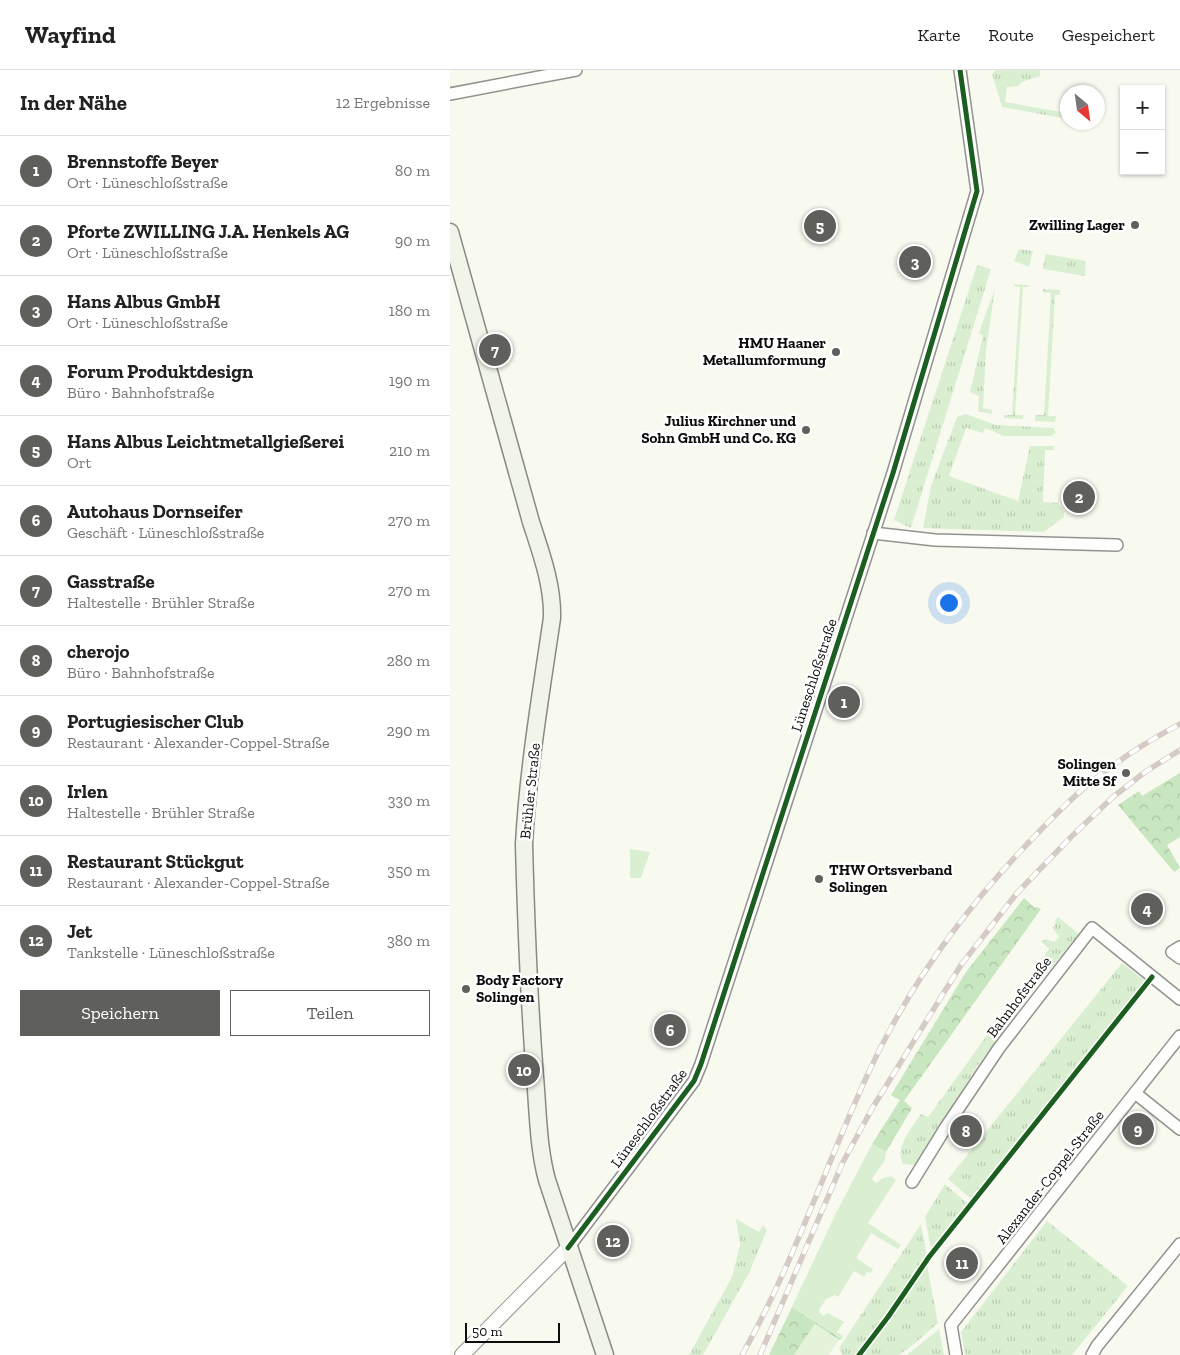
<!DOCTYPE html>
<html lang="de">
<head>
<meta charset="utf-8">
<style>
	body { margin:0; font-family:"Zilla Slab",serif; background:#f2f2f2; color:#222 }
	.controls { position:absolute; right:15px; top:15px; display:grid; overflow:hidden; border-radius:0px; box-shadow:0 1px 4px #0004 }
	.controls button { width:45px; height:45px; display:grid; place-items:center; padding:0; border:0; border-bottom:1px solid #e0e0e0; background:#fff; color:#222; font:25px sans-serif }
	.compass { position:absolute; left:610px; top:15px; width:45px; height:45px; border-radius:50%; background:#fff; box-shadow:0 1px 4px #0004; rotate:151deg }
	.scale { position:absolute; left:15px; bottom:12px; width:95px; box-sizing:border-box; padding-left:5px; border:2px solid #0c0c0c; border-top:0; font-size:14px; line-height:18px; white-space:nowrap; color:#0c0c0c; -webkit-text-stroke:4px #fff; paint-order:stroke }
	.you { position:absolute; left:498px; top:532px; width:18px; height:18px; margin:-12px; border:4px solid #fff; border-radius:50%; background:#1a73e8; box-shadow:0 0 0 8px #1a73e833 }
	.badge { display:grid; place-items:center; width:32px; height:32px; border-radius:50%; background:#5f5f5c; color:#fff; font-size:16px; font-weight:700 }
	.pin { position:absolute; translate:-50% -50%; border:2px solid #fff; box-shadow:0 1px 5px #0006 }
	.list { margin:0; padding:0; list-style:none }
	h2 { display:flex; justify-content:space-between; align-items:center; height:65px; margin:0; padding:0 20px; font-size:21px }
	h2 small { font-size:16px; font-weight:400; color:#767676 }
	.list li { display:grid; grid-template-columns:32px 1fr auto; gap:15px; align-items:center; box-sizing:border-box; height:70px; padding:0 20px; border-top:1px solid #e0e0e0 }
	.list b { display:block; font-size:19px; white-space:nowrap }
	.list p { margin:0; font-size:16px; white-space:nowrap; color:#767676 }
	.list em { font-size:16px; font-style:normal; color:#767676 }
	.actions { display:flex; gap:10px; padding:15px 20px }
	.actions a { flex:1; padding:11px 0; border:1px solid #5f5f5c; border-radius:0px; text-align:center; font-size:18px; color:#5f5f5c }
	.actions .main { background:#5f5f5c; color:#fff }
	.map { position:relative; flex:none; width:730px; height:1285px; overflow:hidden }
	header { display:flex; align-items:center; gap:30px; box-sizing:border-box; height:70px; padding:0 25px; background:#fff; border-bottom:1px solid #e0e0e0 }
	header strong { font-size:24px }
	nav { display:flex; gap:28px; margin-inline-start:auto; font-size:18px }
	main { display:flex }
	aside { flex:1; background:#fff }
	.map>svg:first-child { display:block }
	.grass { fill:url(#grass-tufts) }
	.forest { fill:url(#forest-crowns) }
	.park { fill:#daefd1 }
	.pitch { fill:#e5f3db }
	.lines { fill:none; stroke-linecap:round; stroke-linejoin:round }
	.minor-casing { stroke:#92938f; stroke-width:14 }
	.tertiary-casing { stroke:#92938f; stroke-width:16 }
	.secondary-casing { stroke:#898a85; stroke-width:19 }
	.minor { stroke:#fefefd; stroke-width:11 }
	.tertiary { stroke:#fefefd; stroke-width:14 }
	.secondary { stroke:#f1f4e8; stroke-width:16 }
	.rail-casing { stroke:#d5cac4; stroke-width:5.5 }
	.rail { stroke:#fff; stroke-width:4; stroke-dasharray:11; stroke-linecap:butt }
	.cycleway-casing { stroke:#fff; stroke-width:8 }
	.cycleway { stroke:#1b5e20; stroke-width:5 }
	.poi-dot { fill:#5f5f5c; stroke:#fff; stroke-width:2 }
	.labels { text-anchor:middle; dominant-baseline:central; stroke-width:5; stroke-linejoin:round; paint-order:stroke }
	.poi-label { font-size:15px; font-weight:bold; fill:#0c0c0c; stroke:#fff; text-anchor:end }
	.street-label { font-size:15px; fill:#0c0c0c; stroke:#fff }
</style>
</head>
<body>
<header>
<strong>Wayfind</strong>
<nav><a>Karte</a><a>Route</a><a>Gespeichert</a></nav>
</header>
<main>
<aside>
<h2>In der Nähe<small>12 Ergebnisse</small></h2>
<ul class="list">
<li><span class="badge">1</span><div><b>Brennstoffe Beyer</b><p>Ort · Lüneschloßstraße</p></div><em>80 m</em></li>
<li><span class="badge">2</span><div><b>Pforte ZWILLING J.A. Henkels AG</b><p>Ort · Lüneschloßstraße</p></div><em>90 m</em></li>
<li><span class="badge">3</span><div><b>Hans Albus GmbH</b><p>Ort · Lüneschloßstraße</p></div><em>180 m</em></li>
<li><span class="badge">4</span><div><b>Forum Produktdesign</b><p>Büro · Bahnhofstraße</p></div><em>190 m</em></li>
<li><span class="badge">5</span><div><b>Hans Albus Leichtmetallgießerei</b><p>Ort</p></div><em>210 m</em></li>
<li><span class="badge">6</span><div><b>Autohaus Dornseifer</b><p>Geschäft · Lüneschloßstraße</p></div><em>270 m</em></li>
<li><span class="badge">7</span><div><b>Gasstraße</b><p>Haltestelle · Brühler Straße</p></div><em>270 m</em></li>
<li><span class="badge">8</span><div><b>cherojo</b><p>Büro · Bahnhofstraße</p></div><em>280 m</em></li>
<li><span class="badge">9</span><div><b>Portugiesischer Club</b><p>Restaurant · Alexander-Coppel-Straße</p></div><em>290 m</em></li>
<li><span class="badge">10</span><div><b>Irlen</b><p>Haltestelle · Brühler Straße</p></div><em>330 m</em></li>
<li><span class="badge">11</span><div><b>Restaurant Stückgut</b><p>Restaurant · Alexander-Coppel-Straße</p></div><em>350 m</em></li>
<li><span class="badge">12</span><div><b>Jet</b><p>Tankstelle · Lüneschloßstraße</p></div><em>380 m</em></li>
</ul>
<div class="actions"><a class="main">Speichern</a><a>Teilen</a></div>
</aside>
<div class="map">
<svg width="730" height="1285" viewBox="0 0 730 1285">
	<defs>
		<pattern id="grass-tufts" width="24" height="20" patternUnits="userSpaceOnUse" patternTransform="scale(1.25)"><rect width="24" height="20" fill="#daefd1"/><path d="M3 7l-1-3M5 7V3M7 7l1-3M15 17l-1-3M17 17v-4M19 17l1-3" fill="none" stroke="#baccb2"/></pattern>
		<pattern id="forest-crowns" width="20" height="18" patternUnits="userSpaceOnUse" patternTransform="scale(1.25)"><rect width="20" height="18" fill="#c8e6bf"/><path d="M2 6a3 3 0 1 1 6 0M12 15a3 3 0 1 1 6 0" fill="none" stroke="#abc4a3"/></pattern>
	</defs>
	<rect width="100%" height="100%" fill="#f8faf0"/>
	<!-- grass -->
	<g class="grass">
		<path d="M 546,0 L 590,0 L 590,6 L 572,12 L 568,16 L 557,17 L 555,32 L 617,43 L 617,49 L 552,37 L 542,4 Z"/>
		<path d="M 569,179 L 583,181 L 579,197 L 564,191 Z"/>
		<path d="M 596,184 L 636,191 L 635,206 L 593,199 Z"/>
		<path d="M 527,195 L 541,199 L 461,458 L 444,450 Z"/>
		<path d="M 564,214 L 579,215 L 578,217 L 573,217 L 565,345 L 573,345 L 573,349 L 554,348 L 554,345 L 562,345 L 570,217 L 564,216 Z"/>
		<path d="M 545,218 L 536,280 L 533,338 L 542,340 L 542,344 L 528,341 L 529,326 L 520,322 L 533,266 L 529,263 Z"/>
		<path d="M 593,219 L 610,220 L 610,225 L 605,225 L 598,346 L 606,346 L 605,352 L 585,351 L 585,345 L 594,345 L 601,223 L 593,222 Z"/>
		<path d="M 516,344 L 546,355 L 603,358 L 606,362 L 601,366 L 554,366 L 535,358 L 533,363 L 516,358 L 499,406 L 568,431 L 580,376 L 604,376 L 604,380 L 595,380 L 593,432 L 608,433 L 614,442 L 614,447 L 594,462 L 473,458 L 481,416 L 507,347 Z"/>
		<path d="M 608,847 L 629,864 L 584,919 L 528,995 L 467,1092 L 463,1095 L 453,1094 C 444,1077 462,1058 471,1044 L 477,1047 L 479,1046 L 599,879 L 591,871 L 597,869 L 604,872 L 609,867 L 603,858 L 606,852 L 605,850 Z"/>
		<path d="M 672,893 L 695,911 L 521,1129 L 498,1109 Z"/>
		<path d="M 495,1114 L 518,1134 L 481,1180 L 475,1147 Z"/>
		<path d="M 286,1149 L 309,1162 L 313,1155 L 317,1160 L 299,1203 L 253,1285 L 239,1285 L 282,1207 L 290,1175 Z"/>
		<path d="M 597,1151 L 678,1216 L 622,1285 L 515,1285 L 511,1262 Z"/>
		<path d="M 471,1154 L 477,1186 L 436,1245 L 406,1285 L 392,1285 L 389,1278 Z"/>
		<path d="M 477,1195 L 488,1253 L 463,1275 L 449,1285 L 413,1285 L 445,1242 Z"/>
		<path d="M 489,1259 L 494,1285 L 457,1285 Z"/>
	</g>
	<!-- forest -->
	<g class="forest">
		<path d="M 730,703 L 730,767 L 717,775 L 730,798 L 724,802 L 668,735 L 689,721 L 692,726 Z"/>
		<path d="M 574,828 L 585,838 L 587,837 L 591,839 L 454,1031 L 462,1038 L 436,1082 L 422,1074 L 450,1030 L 441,1025 L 516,902 Z"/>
		<path d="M 342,1237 L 392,1269 L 389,1270 L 365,1254 L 344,1285 L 319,1285 Z"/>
	</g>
	<!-- park -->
	<g class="park">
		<path d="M 180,779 L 200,782 L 191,808 L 180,808 Z"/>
		<path d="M 422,1074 L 436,1082 L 435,1090 L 422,1109 L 426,1113 L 433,1108 L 441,1106 L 446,1110 L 418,1153 L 451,1175 L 448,1179 L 421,1163 L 406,1188 L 423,1199 L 421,1203 L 417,1202 L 414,1207 L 404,1201 L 388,1227 L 385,1225 L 376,1229 L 369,1240 L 370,1243 L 373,1246 L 378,1243 L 394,1252 L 387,1262 L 393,1266 L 392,1269 L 342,1237 L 385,1145 Z"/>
	</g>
	<!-- pitch -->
	<path class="pitch" d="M 365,1254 L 389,1270 L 379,1285 L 344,1285 Z"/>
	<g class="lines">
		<defs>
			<g id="minor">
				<path d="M 0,24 L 126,0"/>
				<path d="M 423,463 L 485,470 L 667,475"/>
				<path d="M 730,877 L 722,882 L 730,888"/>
				<path d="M 685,1023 L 730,1059"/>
				<path d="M 462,1112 L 496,1057 L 549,978 L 642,858 L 730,929"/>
				<path d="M 118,1178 L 244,1011 L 251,994 L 443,403 L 527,121 L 510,0"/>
				<path d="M 506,1285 L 501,1255 L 730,966"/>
				<path d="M 642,1285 L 647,1276 L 730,1174"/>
			</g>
			<path id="tertiary" d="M 12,1285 L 118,1178"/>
			<path id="secondary" d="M 0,162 L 81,452 C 91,483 103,515 102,548 C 91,623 78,699 74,774 C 76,852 79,930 85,1007 C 88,1041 88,1077 97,1110 L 155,1285"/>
		</defs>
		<!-- minor casing -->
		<use href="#minor" class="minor-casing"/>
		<!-- tertiary casing -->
		<use href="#tertiary" class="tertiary-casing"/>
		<!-- secondary casing -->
		<use href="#secondary" class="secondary-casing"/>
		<!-- minor -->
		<use href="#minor" class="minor"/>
		<!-- tertiary -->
		<use href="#tertiary" class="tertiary"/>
		<!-- secondary -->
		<use href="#secondary" class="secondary"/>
		<defs>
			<g id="rail">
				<path d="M 292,1285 C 342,1197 374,1100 416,1008 C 457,917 515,838 584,767 C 603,747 623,726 644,710 C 671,688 700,670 730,654"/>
				<path d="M 310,1285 L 393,1092 L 423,1037 L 511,895 L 567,823 L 622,766 L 663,727 L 695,702 L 730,680"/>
			</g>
		</defs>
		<!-- rail casing -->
		<use href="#rail" class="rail-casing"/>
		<!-- rail -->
		<use href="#rail" class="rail"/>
		<defs>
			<g id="cycleway">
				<path d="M 118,1178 L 244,1011 L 251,994 L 443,403 L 527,121 L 510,0"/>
				<path d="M 409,1285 L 438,1247 L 479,1187 L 702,907"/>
			</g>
		</defs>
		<!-- cycleway casing -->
		<use href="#cycleway" class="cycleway-casing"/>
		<!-- cycleway -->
		<use href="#cycleway" class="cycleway"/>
	</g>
	<!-- markers -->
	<g class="poi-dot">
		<circle cx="685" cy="155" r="5"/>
		<circle cx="386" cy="282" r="5"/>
		<circle cx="356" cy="360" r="5"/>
		<circle cx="676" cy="703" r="5"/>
		<circle cx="369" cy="809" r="5"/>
		<circle cx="16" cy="919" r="5"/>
	</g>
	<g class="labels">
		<!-- poi labels -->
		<g class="poi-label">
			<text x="675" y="155">Zwilling Lager</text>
			<text x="376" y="273">HMU Haaner<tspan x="376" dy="17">Metallumformung</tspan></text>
			<text x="346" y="351">Julius Kirchner und<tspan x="346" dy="17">Sohn GmbH und Co. KG</tspan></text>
			<text x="666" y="694">Solingen<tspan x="666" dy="17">Mitte Sf</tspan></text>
			<text x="379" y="800" text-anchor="start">THW Ortsverband<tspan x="379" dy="17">Solingen</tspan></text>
			<text x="26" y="910" text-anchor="start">Body Factory<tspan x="26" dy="17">Solingen</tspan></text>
		</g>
		<!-- street labels -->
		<g class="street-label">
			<text transform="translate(364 605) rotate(-72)">Lüneschloßstraße</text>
			<text transform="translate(80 721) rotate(-84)">Brühler Straße</text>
			<text transform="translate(569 927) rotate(-53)">Bahnhofstraße</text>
			<text transform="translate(199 1048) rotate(-54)">Lüneschloßstraße</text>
			<text transform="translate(600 1107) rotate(-52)">Alexander-Coppel-Straße</text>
		</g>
	</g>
</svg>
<div class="controls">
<button>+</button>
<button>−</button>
</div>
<svg class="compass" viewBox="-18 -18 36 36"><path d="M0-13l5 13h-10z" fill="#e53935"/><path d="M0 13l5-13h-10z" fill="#767676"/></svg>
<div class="scale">50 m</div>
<div class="you"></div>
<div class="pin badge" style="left:394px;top:632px">1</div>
<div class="pin badge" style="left:629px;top:427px">2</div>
<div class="pin badge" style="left:465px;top:192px">3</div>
<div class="pin badge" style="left:697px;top:839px">4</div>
<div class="pin badge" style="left:370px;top:156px">5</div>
<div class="pin badge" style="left:220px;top:960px">6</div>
<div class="pin badge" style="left:45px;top:280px">7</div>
<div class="pin badge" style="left:516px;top:1061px">8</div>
<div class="pin badge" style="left:688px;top:1059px">9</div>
<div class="pin badge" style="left:74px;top:1000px">10</div>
<div class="pin badge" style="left:512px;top:1193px">11</div>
<div class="pin badge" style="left:163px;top:1171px">12</div>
</div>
</main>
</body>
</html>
